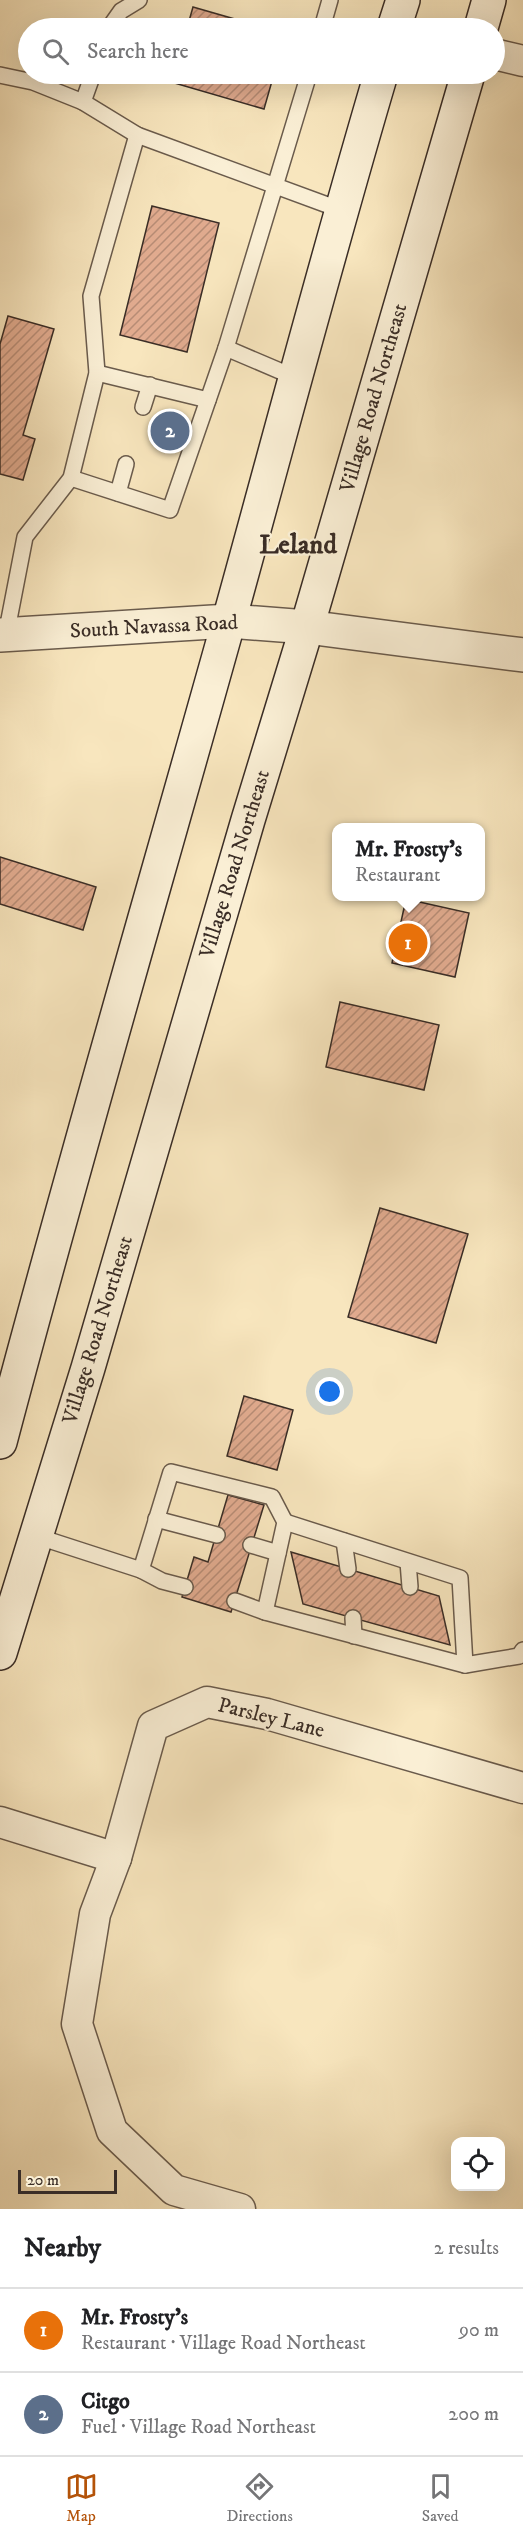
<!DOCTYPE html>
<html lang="en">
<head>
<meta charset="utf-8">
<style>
	body { margin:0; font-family:"IM FELL DW Pica",serif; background:#f6f6f6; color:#202124 }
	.controls { position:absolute; right:18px; bottom:18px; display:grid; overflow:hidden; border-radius:12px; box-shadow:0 6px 24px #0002 }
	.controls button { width:54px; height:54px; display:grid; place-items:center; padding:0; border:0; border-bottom:2px solid #e0e0e0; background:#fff; color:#202124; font:30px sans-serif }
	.scale { position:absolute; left:18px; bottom:15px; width:99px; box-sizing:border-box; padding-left:6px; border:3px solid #3a2d26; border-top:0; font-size:16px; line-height:21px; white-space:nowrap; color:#3a2d26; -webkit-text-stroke:4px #faefd5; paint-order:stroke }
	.you { position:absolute; left:330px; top:1392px; width:21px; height:21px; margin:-15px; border:4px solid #fff; border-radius:50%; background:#1a73e8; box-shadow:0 0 0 9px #1a73e833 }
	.badge { display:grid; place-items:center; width:39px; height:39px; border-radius:50%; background:#b45309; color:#fff; font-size:20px; font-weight:700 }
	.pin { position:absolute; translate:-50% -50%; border:3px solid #fff; box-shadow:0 2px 6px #0006 }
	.popup { position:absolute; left:332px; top:823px; width:153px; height:78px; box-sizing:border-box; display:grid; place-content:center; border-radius:12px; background:#fff; filter:drop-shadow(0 2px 4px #0005); font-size:20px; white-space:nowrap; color:#757577 }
	.popup b { font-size:22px; color:#202124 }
	.popup::after { content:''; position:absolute; left:50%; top:100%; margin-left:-12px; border:12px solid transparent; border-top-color:#fff }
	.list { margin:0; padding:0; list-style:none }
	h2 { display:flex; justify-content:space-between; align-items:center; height:78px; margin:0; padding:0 24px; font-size:26px }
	h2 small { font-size:20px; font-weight:400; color:#757577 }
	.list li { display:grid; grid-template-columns:39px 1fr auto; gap:18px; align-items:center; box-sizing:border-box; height:84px; padding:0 24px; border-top:2px solid #e0e0e0 }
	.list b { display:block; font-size:22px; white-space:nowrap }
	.list p { margin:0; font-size:20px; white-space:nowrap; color:#757577 }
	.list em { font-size:20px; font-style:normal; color:#757577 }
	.icon { flex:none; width:33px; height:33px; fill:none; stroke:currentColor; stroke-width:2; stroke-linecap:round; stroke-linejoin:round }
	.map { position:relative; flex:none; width:523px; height:2209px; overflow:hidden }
	.search { position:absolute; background:#fff; box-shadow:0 6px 24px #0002; left:18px; right:18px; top:18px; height:66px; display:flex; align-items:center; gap:15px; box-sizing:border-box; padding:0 21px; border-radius:33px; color:#757577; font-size:22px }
	.sheet { height:246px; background:#fff }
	nav { display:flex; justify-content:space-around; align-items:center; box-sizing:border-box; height:84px; border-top:2px solid #e0e0e0; background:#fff; font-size:16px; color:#757577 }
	nav a { display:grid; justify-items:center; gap:3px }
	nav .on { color:#b45309 }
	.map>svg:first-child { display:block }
	.building { fill:url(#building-hatch); stroke:#3a2d26; stroke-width:1.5 }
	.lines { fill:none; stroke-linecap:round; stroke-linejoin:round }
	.service-casing { stroke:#6a5b4c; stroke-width:18 }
	.minor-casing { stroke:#6a5b4c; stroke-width:33 }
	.tertiary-casing { stroke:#6a5b4c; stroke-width:36 }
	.secondary-casing { stroke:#3a2d26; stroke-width:36 }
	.service { stroke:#faefd5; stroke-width:15 }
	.minor { stroke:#faefd5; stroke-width:30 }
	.tertiary { stroke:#faefd5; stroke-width:33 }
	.secondary { stroke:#faefd5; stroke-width:33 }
	.labels { text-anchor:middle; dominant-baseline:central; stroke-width:4.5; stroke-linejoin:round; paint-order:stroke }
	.street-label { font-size:21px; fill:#3a2d26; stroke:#faefd5 }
	.district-label { font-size:27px; font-weight:bold; fill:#3a2d26; stroke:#faefd5 }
</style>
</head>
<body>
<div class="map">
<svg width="523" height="2209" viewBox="0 0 523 2209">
	<defs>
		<pattern id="building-hatch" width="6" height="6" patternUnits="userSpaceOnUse" patternTransform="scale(1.5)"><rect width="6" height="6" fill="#e1ab8f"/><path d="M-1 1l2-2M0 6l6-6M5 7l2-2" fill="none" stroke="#b78c75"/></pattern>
	</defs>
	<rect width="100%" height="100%" fill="#f8e6be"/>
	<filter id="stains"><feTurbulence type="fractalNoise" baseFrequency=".00333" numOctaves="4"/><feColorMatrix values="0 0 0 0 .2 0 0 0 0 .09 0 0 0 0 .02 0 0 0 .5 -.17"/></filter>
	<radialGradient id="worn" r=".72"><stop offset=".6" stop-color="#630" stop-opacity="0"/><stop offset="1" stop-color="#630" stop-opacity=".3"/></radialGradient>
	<!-- building -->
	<g class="building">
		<path d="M 193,7 L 266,28 L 187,28 Z"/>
		<path d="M 174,74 L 274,74 L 264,109 L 171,82 Z"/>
		<path d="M 152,206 L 219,223 L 187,352 L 120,335 Z"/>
		<path d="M 8,316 L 54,329 L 23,435 L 35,439 L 23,480 L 0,474 L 0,344 Z"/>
		<path d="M 0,857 L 96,887 L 83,930 L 0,904 Z"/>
		<path d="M 406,899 L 469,913 L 455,977 L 392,963 Z"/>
		<path d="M 340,1002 L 439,1025 L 424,1090 L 326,1067 Z"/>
		<path d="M 380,1208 L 468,1234 L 436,1343 L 348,1317 Z"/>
		<path d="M 244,1396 L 293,1410 L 277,1470 L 227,1456 Z"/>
		<path d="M 228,1495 L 264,1505 L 231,1612 L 182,1597 L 194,1557 L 208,1562 Z"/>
		<path d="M 291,1552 L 439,1596 L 450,1645 L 303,1604 Z"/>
	</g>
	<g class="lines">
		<defs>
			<g id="service">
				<path d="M 109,28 L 121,11 L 139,0"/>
				<path d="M 322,28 L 330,0"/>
				<path d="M 0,75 L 33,82 L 83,102 L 137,135 L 341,210"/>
				<path d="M 83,102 L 93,74"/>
				<path d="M 97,373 L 208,400"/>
				<path d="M 294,377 L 226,348 L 309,74"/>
				<path d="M 143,407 L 150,385"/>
				<path d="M 71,478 L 170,510 L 226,348"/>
				<path d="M 118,493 L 126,464"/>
				<path d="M 6,635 L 25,537 L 71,478 L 97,373 L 91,296 L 137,135"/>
				<path d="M 156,1519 L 217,1535"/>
				<path d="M 285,1522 L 460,1578 L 465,1665"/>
				<path d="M 36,1536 L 141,1570 L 171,1472 L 272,1497 L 285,1522 L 265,1612 L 465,1665 L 519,1656 L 523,1650"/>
				<path d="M 344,1541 L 348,1569"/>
				<path d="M 251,1545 L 278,1553"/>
				<path d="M 408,1562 L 410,1587"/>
				<path d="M 141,1570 L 162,1581 L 185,1587"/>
				<path d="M 235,1601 L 265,1612"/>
				<path d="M 353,1618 L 354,1636"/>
			</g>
			<g id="minor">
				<path d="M 494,54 L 523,61"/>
				<path d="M 0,1822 L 116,1858"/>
				<path d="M 240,2209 L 174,2190 L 112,2131 L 77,2024 L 95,1914 L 116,1858 L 153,1726 L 207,1702 L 267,1714 L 523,1788"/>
			</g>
			<path id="tertiary" d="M 0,635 L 229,621 L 307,627 L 523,655"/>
			<g id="secondary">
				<path d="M 394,28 L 403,0"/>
				<path d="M 481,28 L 489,0"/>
				<path d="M 0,1442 C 72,1168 152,896 228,624 C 279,440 327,256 381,74"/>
				<path d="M 0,1653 L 88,1368 L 248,820 L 307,627 L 468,74"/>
			</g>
		</defs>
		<!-- service casing -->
		<use href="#service" class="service-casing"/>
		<!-- minor casing -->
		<use href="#minor" class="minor-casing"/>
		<!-- tertiary casing -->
		<use href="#tertiary" class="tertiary-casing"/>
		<!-- secondary casing -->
		<use href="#secondary" class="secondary-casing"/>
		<!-- service -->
		<use href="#service" class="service"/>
		<!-- minor -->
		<use href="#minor" class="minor"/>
		<!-- tertiary -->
		<use href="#tertiary" class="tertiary"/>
		<!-- secondary -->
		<use href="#secondary" class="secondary"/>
	</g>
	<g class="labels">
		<!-- street labels -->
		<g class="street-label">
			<text transform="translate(374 398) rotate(-74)">Village Road Northeast</text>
			<text transform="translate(154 627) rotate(-3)">South Navassa Road</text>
			<text transform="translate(235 864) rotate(-73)">Village Road Northeast</text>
			<text transform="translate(98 1330) rotate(-73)">Village Road Northeast</text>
			<text transform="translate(271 1718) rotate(14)">Parsley Lane</text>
		</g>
		<!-- district labels -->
		<g class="district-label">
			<text x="298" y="545">Leland</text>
		</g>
	</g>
	<rect width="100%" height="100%" filter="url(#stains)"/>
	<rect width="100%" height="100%" fill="url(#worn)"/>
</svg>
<div class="controls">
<button><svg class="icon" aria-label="locate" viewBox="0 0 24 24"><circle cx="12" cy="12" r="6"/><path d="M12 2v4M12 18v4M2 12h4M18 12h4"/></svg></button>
</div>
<div class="scale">20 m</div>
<div class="you"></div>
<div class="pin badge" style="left:408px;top:943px;background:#e8710a">1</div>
<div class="popup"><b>Mr. Frosty's</b>Restaurant</div>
<div class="pin badge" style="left:170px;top:431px;background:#5c6f8a">2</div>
<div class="search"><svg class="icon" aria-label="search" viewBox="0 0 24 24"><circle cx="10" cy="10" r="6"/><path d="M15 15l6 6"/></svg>Search here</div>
</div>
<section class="sheet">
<h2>Nearby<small>2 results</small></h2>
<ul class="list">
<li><span class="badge" style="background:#e8710a">1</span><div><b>Mr. Frosty's</b><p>Restaurant · Village Road Northeast</p></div><em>90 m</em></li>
<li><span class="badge" style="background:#5c6f8a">2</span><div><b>Citgo</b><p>Fuel · Village Road Northeast</p></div><em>200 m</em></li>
</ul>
</section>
<nav>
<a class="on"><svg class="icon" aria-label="map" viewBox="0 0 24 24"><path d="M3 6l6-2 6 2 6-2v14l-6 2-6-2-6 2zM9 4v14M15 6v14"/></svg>Map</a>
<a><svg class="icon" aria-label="directions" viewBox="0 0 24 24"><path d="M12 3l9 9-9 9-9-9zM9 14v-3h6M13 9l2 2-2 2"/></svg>Directions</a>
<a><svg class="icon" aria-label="saved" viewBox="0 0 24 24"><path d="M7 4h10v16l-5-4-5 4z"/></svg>Saved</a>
</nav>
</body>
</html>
